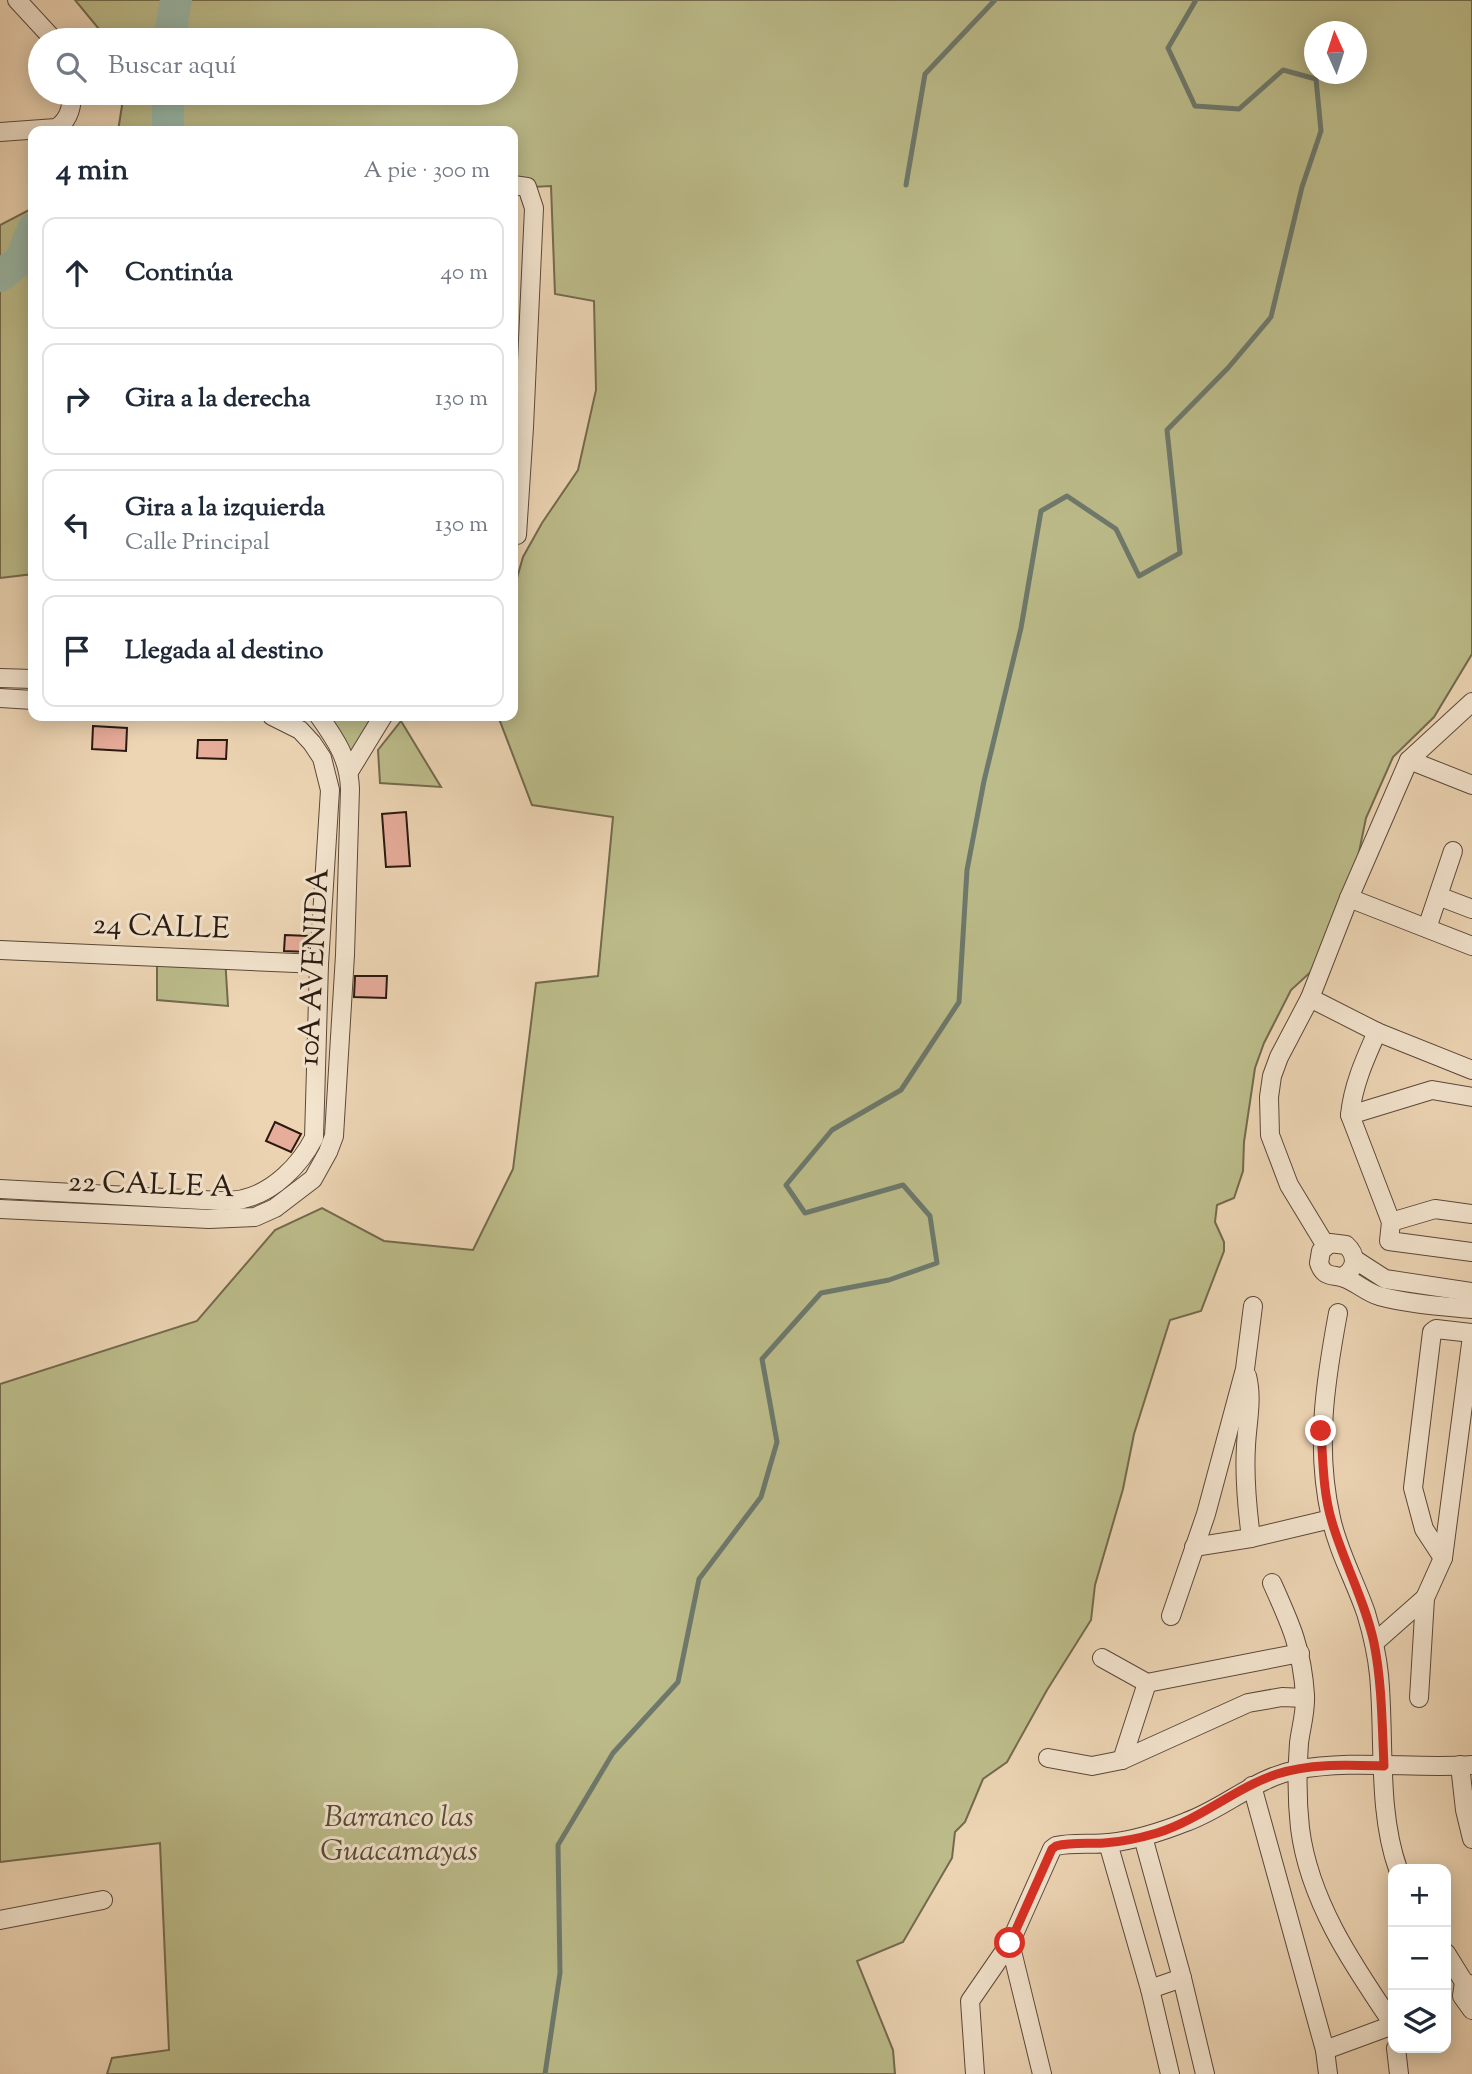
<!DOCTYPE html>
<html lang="es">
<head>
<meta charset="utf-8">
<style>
	body { margin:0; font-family:"Sorts Mill Goudy",serif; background:#f6f6f7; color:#1f2937 }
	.controls { position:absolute; right:21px; bottom:21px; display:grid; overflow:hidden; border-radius:14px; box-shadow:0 4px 18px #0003 }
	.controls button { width:63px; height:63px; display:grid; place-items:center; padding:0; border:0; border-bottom:2px solid #e0e1e3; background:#fff; color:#1f2937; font:35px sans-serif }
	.compass { position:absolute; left:1304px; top:21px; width:63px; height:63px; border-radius:50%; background:#fff; box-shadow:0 4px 18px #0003; rotate:357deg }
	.stop { position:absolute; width:21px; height:21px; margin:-16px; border:5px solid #d93025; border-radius:50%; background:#fff }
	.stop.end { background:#d93025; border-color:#fff; box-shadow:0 2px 7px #0008 }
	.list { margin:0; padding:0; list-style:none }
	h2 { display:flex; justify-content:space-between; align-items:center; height:91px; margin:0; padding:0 28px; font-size:30px }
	h2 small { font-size:23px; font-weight:400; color:#747a83 }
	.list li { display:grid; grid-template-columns:46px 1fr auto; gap:21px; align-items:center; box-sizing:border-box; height:112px; margin:0 14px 14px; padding:0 14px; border:2px solid #e0e1e3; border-radius:14px }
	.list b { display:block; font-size:26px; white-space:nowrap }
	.list p { margin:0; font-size:23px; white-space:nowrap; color:#747a83 }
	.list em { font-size:23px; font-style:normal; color:#747a83 }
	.icon { flex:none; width:38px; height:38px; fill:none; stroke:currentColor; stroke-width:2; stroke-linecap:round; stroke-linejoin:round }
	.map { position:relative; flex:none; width:1472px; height:2074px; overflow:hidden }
	.search { position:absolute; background:#fff; box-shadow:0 4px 18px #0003; left:28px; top:28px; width:490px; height:77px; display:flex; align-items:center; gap:18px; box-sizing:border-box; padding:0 24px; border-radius:38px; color:#747a83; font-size:26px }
	.panel { position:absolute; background:#fff; box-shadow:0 4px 18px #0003; left:28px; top:126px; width:490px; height:595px; border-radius:14px }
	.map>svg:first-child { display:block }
	.green { fill:#bcbc8a; stroke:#736a4e; stroke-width:2; fill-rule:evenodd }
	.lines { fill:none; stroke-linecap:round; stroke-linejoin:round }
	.stream { stroke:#6d796c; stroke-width:5 }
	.river { stroke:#9ab9a8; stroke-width:32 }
	.building { fill:#e7ad9b; stroke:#2a1911; stroke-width:2 }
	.minor-casing { stroke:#5b483a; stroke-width:20 }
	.minor { stroke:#f3e4ce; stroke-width:18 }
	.route { stroke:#d93025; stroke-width:9 }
	.labels { text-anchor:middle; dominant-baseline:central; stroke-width:6; stroke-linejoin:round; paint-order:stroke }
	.street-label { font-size:30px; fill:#2a1911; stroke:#f3e4ce }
	.park-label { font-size:30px; font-style:italic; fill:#564a35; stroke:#f3e4ce }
</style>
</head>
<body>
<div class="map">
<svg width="1472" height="2074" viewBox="0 0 1472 2074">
	<rect width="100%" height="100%" fill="#edd5b4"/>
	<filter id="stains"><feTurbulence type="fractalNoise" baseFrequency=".00286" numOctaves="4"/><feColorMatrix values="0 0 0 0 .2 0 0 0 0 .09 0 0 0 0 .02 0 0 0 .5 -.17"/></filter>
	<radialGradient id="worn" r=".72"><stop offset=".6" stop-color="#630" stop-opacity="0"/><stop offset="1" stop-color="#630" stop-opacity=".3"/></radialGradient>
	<!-- green -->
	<g class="green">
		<path d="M 75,0 L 1472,0 L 1472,654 L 1434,717 L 1393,757 L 1366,818 L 1358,857 L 1328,956 L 1291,990 L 1264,1043 L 1255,1068 L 1244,1142 L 1243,1171 L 1234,1198 L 1217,1205 L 1215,1222 L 1224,1242 L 1224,1251 L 1201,1311 L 1170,1320 L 1134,1434 L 1123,1489 L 1095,1585 L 1091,1620 L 1047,1690 L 1007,1762 L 983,1779 L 965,1822 L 955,1832 L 952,1858 L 903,1942 L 857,1961 L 893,2050 L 895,2074 L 107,2074 L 112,2058 L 169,2050 L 160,1843 L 0,1862 L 0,1384 L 197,1321 L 275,1230 L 322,1208 L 384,1241 L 473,1250 L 513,1169 L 536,983 L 598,976 L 613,817 L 532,805 L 498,716 L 513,716 L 513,592 L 523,557 L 542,523 L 578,470 L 596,390 L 594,301 L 555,294 L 551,186 L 513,188 L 513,131 L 118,131 L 124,93 L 506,93 L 506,40 L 108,40 ZM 1314,32 L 1356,32 L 1356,74 L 1314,74 Z"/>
		<path d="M 33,208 L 33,574 L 0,578 L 0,225 Z"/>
		<path d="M 326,716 L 377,716 L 349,755 Z"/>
		<path d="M 401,721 L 441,787 L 380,783 L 378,750 Z"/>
		<path d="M 157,955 L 225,957 L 228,1006 L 157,1000 Z"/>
	</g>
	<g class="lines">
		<!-- stream -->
		<g class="stream">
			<path d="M 906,185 L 925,74 L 995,0"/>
			<path d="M 545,2074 L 560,1973 L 558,1845 L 613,1753 L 678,1682 L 699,1579 L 761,1497 L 777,1442 L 762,1359 L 821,1293 L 889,1280 L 937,1263 L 930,1216 L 903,1185 L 805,1213 L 786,1185 L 832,1130 L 901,1090 L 959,1002 L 967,870 L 984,781 L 1021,628 L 1041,511 L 1067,496 L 1116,529 L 1139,576 L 1180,553 L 1167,430 L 1228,368 L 1271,317 L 1302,187 L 1321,131 L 1316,79 L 1283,70 L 1239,109 L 1195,106 L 1168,48 L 1196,0"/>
		</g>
		<!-- river -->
		<g class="river">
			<path d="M 169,40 L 176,0"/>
			<path d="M 168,131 L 168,93"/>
			<path d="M 0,276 L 21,259 L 33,229"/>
		</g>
	</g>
	<!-- building -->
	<g class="building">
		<path d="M 93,726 L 127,728 L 126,751 L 92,749 Z"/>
		<path d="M 198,740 L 227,740 L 226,759 L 197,758 Z"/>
		<path d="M 406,812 L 410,866 L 386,867 L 382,814 Z"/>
		<path d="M 285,935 L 309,936 L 308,952 L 284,951 Z"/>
		<path d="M 355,976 L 387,976 L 386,998 L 354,997 Z"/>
		<path d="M 275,1122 L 301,1134 L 291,1152 L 266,1141 Z"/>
	</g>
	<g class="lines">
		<defs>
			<g id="minor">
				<path d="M 17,0 L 54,40"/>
				<path d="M 0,132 L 56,128 C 69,121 72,107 72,93"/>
				<path d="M 513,185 L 527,187 L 534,208 L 524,427 L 517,535"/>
				<path d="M 0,678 L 33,679"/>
				<path d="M 0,698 L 33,700"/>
				<path d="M 1409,760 L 1472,785"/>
				<path d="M 350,770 L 383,716"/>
				<path d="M 1438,896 L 1472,909"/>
				<path d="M 1349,898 L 1472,946"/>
				<path d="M 1427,928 L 1453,851"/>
				<path d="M 0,950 L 319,964"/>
				<path d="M 1310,998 L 1377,1032 L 1472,1070"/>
				<path d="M 1377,1032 C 1365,1059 1353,1085 1350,1115 L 1391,1222 L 1389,1241 L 1472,1252"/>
				<path d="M 1350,1115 L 1432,1090 L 1472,1097"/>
				<path d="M 0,1189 L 221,1201 C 228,1200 236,1201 243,1199 C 274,1192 300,1165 314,1138 L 319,964 L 330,790 L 322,758 L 312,743 L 300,730 L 272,716"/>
				<path d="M 0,1209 L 209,1219 L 255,1217 L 275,1208 L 313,1179 L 328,1152 L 334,1136 L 345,955 L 350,789 C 349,759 336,740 319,716"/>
				<path d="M 1391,1222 L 1435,1209 L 1472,1214"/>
				<path d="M 1326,1246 L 1289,1185 L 1270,1135 L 1269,1097 L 1272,1076 L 1279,1057 L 1310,998 L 1349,898 L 1409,760 L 1472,702"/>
				<path d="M 1354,1259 L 1385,1279 L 1472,1292"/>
				<path d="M 1342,1277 C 1356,1270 1358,1256 1346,1245 L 1330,1243 L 1321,1251 L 1319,1263 C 1324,1278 1332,1274 1344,1278 C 1356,1282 1366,1292 1379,1296 C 1409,1304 1441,1306 1472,1309"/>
				<path d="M 1338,1313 C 1325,1383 1315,1448 1331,1518 C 1338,1551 1355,1581 1366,1613 C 1372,1633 1377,1654 1379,1675 C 1385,1737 1377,1811 1398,1869"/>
				<path d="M 1247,1376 C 1253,1400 1247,1422 1246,1446 C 1244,1477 1247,1507 1251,1538"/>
				<path d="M 1194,1547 L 1251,1538 L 1331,1519"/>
				<path d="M 1443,1558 L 1424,1529 L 1413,1488 L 1432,1332 L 1436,1329 L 1472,1333"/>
				<path d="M 1272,1583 C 1291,1625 1302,1649 1305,1695 C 1306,1711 1301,1727 1299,1743 C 1297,1770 1297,1801 1300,1828 C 1309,1901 1353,1965 1393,2024"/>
				<path d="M 1171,1616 L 1206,1514 L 1245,1369 L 1253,1306"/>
				<path d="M 1374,1643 L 1425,1598"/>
				<path d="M 1102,1658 L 1147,1683 L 1300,1653"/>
				<path d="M 1419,1698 L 1425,1598 L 1443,1558 L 1472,1336"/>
				<path d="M 1048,1758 L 1092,1766 L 1122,1760 L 1248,1703 L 1282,1697 L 1305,1698"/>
				<path d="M 1122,1760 L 1147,1683"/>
				<path d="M 1460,1765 L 1465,1810 L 1472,1839"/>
				<path d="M 1252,1786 L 1325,2050 L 1328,2074"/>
				<path d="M 1143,1837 L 1182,1978 L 1205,2074"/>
				<path d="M 1108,1843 L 1150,1989 L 1170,2074"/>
				<path d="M 0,1920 L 103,1900"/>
				<path d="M 1010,1943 L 1042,2074"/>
				<path d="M 1446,1953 L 1464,1982 L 1472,1985"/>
				<path d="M 1464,1982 L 1462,1996 L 1472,2010"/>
				<path d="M 1150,1989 L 1182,1978"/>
				<path d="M 1396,2048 L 1399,2074"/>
				<path d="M 1325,2050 L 1393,2025"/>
				<path d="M 975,2074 L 970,2001 L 1010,1943 L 1052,1849 L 1056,1846 C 1073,1842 1092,1845 1109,1843 C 1136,1840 1161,1832 1186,1822 C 1225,1808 1255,1778 1296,1770 C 1353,1759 1414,1769 1472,1765"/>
			</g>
		</defs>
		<!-- minor casing -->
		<use href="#minor" class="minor-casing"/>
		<!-- minor -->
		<use href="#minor" class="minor"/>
	</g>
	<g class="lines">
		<!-- route -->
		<path class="route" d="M 1010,1943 L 1052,1849 L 1056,1846 C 1071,1842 1088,1844 1104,1843 C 1122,1842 1140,1838 1157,1833 C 1201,1819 1235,1788 1277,1774 C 1311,1763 1349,1765 1384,1766 C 1382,1725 1382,1683 1374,1643 C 1365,1601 1344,1563 1332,1522 C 1323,1493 1323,1461 1321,1431"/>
	</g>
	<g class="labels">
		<!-- street labels -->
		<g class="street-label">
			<text transform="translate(161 928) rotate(2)">24 CALLE</text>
			<text transform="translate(315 967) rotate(-87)">10A AVENIDA</text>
			<text transform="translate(151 1186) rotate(2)">22 CALLE A</text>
		</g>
		<!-- park labels -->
		<g class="park-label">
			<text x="399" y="1818">Barranco las<tspan x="399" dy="34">Guacamayas</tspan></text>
		</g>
	</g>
	<rect width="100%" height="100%" filter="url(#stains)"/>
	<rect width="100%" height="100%" fill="url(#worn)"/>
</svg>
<div class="controls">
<button>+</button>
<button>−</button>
<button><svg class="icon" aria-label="layers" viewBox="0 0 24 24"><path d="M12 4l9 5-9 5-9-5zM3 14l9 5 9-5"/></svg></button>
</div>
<svg class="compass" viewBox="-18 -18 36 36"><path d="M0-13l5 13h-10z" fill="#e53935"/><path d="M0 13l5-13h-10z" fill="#747a83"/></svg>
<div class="stop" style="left:1010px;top:1943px"></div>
<div class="stop end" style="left:1321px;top:1431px"></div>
<div class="search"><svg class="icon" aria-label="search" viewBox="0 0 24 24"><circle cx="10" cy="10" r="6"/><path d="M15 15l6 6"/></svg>Buscar aquí</div>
<section class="panel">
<h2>4 min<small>A pie · 300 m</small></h2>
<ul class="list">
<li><svg class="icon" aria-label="ahead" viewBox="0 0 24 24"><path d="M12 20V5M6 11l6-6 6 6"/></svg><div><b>Continúa</b></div><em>40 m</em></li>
<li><svg class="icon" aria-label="right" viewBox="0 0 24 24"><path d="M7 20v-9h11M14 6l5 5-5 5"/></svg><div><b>Gira a la derecha</b></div><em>130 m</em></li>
<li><svg class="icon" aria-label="left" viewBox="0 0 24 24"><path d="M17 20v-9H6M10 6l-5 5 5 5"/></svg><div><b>Gira a la izquierda</b><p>Calle Principal</p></div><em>130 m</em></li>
<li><svg class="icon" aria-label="arrive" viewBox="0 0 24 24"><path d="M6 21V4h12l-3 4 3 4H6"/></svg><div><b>Llegada al destino</b></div></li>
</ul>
</section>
</div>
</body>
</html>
